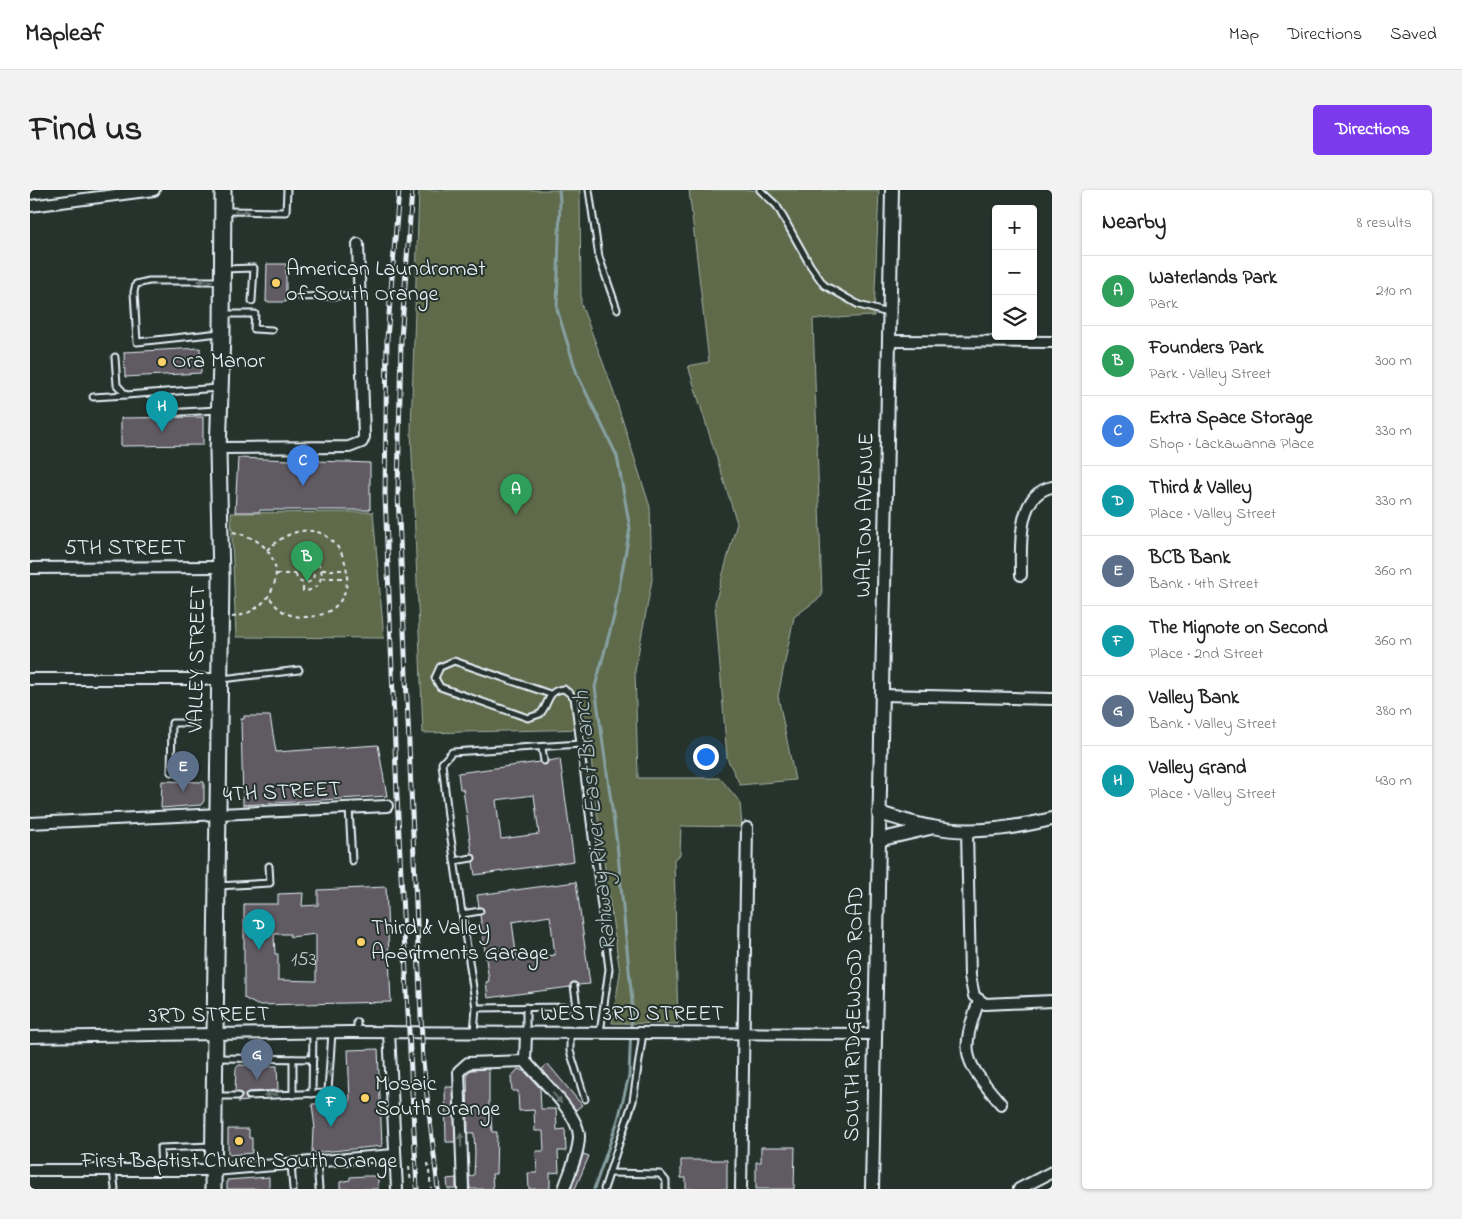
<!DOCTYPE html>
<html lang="en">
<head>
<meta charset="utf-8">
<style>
	body { margin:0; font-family:"Indie Flower",sans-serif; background:#f2f2f2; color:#222 }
	.controls { position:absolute; right:15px; top:15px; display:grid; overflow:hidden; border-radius:5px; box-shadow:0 1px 4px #0004 }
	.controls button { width:45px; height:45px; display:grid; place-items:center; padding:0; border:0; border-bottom:1px solid #e0e0e0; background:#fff; color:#222; font:25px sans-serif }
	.you { position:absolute; left:675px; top:566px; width:18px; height:18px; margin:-12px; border:4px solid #fff; border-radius:50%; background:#1a73e8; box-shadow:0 0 0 8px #1a73e833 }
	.badge { display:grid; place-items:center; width:32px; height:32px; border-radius:50%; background:#7c3aed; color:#fff; font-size:16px; font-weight:700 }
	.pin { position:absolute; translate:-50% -41px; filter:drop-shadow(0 1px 2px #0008) }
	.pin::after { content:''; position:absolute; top:26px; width:18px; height:15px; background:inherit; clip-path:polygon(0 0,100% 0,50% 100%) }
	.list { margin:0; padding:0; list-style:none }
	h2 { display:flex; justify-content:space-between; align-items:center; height:65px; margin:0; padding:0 20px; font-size:21px }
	h2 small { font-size:16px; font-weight:400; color:#767676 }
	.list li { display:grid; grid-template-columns:32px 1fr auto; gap:15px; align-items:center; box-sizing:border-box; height:70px; padding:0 20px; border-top:1px solid #e0e0e0 }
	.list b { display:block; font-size:19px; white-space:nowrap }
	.list p { margin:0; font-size:16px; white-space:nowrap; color:#767676 }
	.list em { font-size:16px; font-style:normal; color:#767676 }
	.icon { flex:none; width:28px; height:28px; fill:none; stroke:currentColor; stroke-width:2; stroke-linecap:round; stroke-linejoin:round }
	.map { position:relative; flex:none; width:1022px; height:999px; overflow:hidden; border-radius:5px }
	header { display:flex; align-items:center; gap:30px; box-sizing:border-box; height:70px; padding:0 25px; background:#fff; border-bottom:1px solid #e0e0e0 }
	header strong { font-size:24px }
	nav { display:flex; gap:28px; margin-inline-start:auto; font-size:18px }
	.intro { display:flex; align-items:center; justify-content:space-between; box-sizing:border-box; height:120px; padding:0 30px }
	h1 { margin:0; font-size:35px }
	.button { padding:12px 22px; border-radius:5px; background:#7c3aed; color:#fff; font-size:18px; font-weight:700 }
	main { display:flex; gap:30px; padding:0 30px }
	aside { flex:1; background:#fff; border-radius:5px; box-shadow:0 1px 4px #0004 }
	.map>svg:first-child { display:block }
	.green { fill:#5e6b4c; stroke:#a3aea2 }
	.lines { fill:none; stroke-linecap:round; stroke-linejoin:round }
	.stream { stroke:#87a1a2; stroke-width:3 }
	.building { fill:#605a63; stroke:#e8f1f8; fill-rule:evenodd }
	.service-casing { stroke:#e8f1f8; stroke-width:9 }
	.minor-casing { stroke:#e8f1f8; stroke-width:14 }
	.tertiary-casing { stroke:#e8f1f8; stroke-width:16 }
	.secondary-casing { stroke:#e8f1f8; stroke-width:19 }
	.path { stroke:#e8f1f8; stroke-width:2; stroke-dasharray:4 4; stroke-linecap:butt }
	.service { stroke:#26332d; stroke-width:5 }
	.minor { stroke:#26332d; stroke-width:10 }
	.tertiary { stroke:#26332d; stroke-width:12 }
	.secondary { stroke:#26332d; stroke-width:15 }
	.rail-casing { stroke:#e8f1f8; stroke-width:5 }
	.rail { stroke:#26332d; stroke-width:3; stroke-dasharray:9; stroke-linecap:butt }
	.oneway { fill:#6a7674 }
	.poi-dot { fill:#ffd166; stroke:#26332d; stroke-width:2 }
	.labels { text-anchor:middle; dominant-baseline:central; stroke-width:4; stroke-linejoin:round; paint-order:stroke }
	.number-label { font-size:20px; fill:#c6cbd3 }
	.poi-label { font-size:22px; fill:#e8f1f8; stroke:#26332d; text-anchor:start }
	.street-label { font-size:22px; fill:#e8f1f8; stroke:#26332d }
	.water-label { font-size:24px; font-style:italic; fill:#a8bbbf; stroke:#26332d }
</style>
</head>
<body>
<header>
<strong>Mapleaf</strong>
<nav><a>Map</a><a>Directions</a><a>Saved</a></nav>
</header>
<div class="intro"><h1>Find us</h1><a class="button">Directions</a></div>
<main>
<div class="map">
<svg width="1022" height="999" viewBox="0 0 1022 999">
	<rect width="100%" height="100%" fill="#26332d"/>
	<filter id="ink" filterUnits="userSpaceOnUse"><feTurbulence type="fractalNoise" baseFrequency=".02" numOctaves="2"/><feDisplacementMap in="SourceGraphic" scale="10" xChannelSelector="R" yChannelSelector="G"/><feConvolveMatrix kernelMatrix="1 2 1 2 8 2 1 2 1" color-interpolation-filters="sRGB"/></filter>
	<g filter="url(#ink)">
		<!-- green -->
		<g class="green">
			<path d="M 389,0 L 550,0 L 551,114 L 581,194 L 620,317 L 622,390 L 605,481 L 608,588 L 690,588 L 710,612 L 712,637 L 651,636 L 650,665 L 644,669 L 648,834 L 582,833 L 590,783 L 566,616 L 558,539 L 393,543 L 381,240 Z"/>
			<path d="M 659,0 L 849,0 L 844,126 L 783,129 L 792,406 L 764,427 L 748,506 L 765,590 L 710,595 L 697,568 L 685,413 L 707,333 L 658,176 L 679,172 Z"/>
			<path d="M 343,322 L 354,448 L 206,447 L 201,323 Z"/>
		</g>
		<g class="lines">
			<!-- stream -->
			<path class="stream" d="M 529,0 L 530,11 L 527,119 L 547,184 L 587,266 L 600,338 L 584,426 L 565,497 L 587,654 L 602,811 L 599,886 L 588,930 L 564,999"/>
		</g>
		<!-- building -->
		<g class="building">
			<path d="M 237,74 L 256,74 L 256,112 L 236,112 Z"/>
			<path d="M 170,158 L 171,183 L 95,187 L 94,162 Z"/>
			<path d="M 173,227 L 173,255 L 91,256 L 91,228 Z"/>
			<path d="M 208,268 L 340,273 L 340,320 L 230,320 L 229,322 L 205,322 Z"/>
			<path d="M 214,526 L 240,526 L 246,562 L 348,555 L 357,606 L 213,615 L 211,529 L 214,529 Z"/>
			<path d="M 530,569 L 544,671 L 445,685 L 443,672 L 446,668 L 442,664 L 433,599 L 430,599 L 428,583 L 510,572 L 514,575 L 518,571 ZM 504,605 L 509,644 L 471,649 L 466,610 Z"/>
			<path d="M 132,591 L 174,592 L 174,611 L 171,615 L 131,618 Z"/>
			<path d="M 546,692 L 560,794 L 548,795 L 544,792 L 540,797 L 458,808 L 456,792 L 459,791 L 450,725 L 454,721 L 449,717 L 447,705 ZM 520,726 L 525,765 L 487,770 L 482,732 Z"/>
			<path d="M 356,697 L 361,812 L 227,815 L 214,808 L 214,714 L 248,714 L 248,704 L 273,703 L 272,716 L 288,715 L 288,700 ZM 244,744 L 260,744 L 260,747 L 286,744 L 286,791 L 248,790 L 248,764 L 245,764 Z"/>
			<path d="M 348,859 L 352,956 L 282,963 L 283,939 L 285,939 L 282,914 L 320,912 L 318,860 Z"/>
			<path d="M 518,874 L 552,915 L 546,920 L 512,879 Z"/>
			<path d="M 209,875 L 247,876 L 248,900 L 218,902 L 215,906 L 218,911 L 208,912 L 212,906 L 211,903 L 205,902 L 206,878 Z"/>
			<path d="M 459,879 L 459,922 L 461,922 L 462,942 L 467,942 L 466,984 L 462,984 L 463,999 L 440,999 L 439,987 L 444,985 L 445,963 L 444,943 L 438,943 L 437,883 L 441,880 Z"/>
			<path d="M 488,879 L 494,881 L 510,898 L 511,919 L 526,919 L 527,940 L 535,939 L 536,961 L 528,961 L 529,982 L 520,983 L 520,999 L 499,999 L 498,983 L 507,983 L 506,961 L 514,961 L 513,941 L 505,941 L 504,920 L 489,921 L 488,901 L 482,901 L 481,887 Z"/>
			<path d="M 415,897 L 423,897 L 425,952 L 416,952 Z"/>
			<path d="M 198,939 L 219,939 L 219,948 L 222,948 L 222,963 L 198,965 Z"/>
			<path d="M 731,957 L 765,957 L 764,999 L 726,999 L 726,972 L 731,972 Z"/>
			<path d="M 553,964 L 559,966 L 545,999 L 541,999 Z"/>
			<path d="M 651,970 L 697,970 L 697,999 L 656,999 L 656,988 L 651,988 Z"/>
			<path d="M 335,986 L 348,986 L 348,999 L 310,999 L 310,992 L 320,990 L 320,987 Z"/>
			<path d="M 239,987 L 239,999 L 197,999 L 197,990 Z"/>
			<path d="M 426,988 L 426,999 L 418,999 L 417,989 Z"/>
		</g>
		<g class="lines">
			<defs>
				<g id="service">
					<path d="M 559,0 L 569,67 L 587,119"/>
					<path d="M 730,0 L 747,16 L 780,75 L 794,95 L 829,115 L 858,123"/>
					<path d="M 194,21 L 256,22 L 257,0"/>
					<path d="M 193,79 L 224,78 L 222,111"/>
					<path d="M 189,91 L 119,91 L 106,94 L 104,102 L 107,152 L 190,143"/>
					<path d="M 271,107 L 329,105"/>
					<path d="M 193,124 L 225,124 L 224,139 L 242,140"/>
					<path d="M 85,167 L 87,195 L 96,205 L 188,198"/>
					<path d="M 63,207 L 96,205"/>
					<path d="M 136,223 L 187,220"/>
					<path d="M 192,489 L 269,480"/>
					<path d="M 520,504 L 424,471 L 410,477 L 405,488 L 410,497 L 498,528 L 510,524 C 520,514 516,500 534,499 L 544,507 L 579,779 L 570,843"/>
					<path d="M 512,558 L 514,571"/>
					<path d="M 162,583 L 141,582 L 142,533 L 164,533"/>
					<path d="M 319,618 L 322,671"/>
					<path d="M 424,671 L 442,668"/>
					<path d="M 188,696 L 240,693 L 239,676"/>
					<path d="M 432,724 L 450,721"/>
					<path d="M 446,818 L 547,817 L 544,796"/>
					<path d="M 327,832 L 327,842"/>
					<path d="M 444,842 L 446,818 L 419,635 L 412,573 L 422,562 L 551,554"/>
					<path d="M 496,843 L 496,817"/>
					<path d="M 540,843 L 540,861 L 555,909"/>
					<path d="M 187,868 L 283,869"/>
					<path d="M 282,904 L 283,843"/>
					<path d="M 263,905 L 263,869"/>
					<path d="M 186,906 L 208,906"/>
					<path d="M 219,906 L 295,903 L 298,901 L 302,842"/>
					<path d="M 287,972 L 289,999"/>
					<path d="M 261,974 L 263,999"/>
					<path d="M 83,980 L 85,999"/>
					<path d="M 131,980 L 130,958 L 181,956"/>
					<path d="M 579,983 L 630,984 L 636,991 L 636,999"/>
					<path d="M 574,999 L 603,911 L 613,843"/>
				</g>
				<g id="minor">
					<path d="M 0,16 L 124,0"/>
					<path d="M 860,151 L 1022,152"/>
					<path d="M 188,258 L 319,257 L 332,252 L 334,247 L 328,54"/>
					<path d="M 0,378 L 191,377"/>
					<path d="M 991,385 C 991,359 986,304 1022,297"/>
					<path d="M 0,489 L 189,489"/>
					<path d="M 852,505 L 1022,509"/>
					<path d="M 0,633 L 357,616"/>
					<path d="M 937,640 L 940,786 L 944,806 L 955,814 L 1022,811"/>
					<path d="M 949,811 C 928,866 936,872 971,914"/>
					<path d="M 359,842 L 367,999"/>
					<path d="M 496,844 L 495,871 C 510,889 548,923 549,946 C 549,964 539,983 534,999"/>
					<path d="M 0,847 L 319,842 L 845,844"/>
					<path d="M 0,980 L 184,980 L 364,965"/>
					<path d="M 433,999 L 429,881 L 438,873 L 495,871"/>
					<path d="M 711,999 L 717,638"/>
					<path d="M 989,999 L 1022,982"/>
				</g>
				<g id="tertiary">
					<path d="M 849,623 C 867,628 884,634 902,637 C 942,645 983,638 1022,629"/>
					<path d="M 848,650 L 900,638"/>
					<path d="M 842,999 L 862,0"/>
				</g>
				<path id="secondary" d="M 183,999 L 191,387 L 188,262 L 192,143 L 193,0"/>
			</defs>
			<!-- service casing -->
			<use href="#service" class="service-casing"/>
			<!-- minor casing -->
			<use href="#minor" class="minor-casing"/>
			<!-- tertiary casing -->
			<use href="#tertiary" class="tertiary-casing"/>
			<!-- secondary casing -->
			<use href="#secondary" class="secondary-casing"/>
			<!-- path -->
			<g class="path">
				<path d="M 237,360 C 311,291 355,428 273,427 C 258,427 246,419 239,406"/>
				<circle cx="275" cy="384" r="9"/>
				<path d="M 273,375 L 273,367 L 286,371 L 291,378 C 293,391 287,401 273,401 L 273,393"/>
				<path d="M 292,380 L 317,380"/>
				<path d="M 246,384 L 266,384"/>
				<path d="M 292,388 L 317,388"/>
				<path d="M 202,427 C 234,424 260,389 237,360 C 228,349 215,345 203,342"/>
				<path d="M 398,973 L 401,998"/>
				<path d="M 379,977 L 381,993"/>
			</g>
			<!-- service -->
			<use href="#service" class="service"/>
			<!-- minor -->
			<use href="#minor" class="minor"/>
			<!-- tertiary -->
			<use href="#tertiary" class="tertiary"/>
			<!-- secondary -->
			<use href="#secondary" class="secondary"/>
			<defs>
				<g id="rail">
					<path d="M 369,0 L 357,149 L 355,304 L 367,606 L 387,999"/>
					<path d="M 382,0 L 371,150 L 368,304 L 393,872 L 408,999"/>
				</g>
			</defs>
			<!-- rail casing -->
			<use href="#rail" class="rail-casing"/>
			<!-- rail -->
			<use href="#rail" class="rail"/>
		</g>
		<!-- one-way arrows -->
		<defs><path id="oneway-solid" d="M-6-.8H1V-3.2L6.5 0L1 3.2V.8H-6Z" transform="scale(1.25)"/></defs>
		<g class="oneway">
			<use href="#oneway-solid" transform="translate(212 22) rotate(1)"/>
			<use href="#oneway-solid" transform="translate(175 91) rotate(180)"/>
			<use href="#oneway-solid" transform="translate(300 880) rotate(92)"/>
			<use href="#oneway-solid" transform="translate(241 905) rotate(178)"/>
			<use href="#oneway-solid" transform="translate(527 908) rotate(50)"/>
			<use href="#oneway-solid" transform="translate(431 950) rotate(-92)"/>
		</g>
	</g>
	<!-- markers -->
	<g class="poi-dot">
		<circle cx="246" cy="93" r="5"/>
		<circle cx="132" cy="172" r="5"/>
		<circle cx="331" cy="752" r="5"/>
		<circle cx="335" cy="908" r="5"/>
		<circle cx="209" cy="951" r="5"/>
	</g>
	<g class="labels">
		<!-- number labels -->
		<g class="number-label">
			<text x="274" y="770">153</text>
		</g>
		<!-- poi labels -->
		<g class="poi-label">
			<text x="256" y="80">American Laundromat<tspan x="256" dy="25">of South Orange</tspan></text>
			<text x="142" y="172">Ora Manor</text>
			<text x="341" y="739">Third &amp; Valley<tspan x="341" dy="25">Apartments Garage</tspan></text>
			<text x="345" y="895">Mosaic<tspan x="345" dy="25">South Orange</tspan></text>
			<text x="209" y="972" text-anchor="middle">First Baptist Church South Orange</text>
		</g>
		<!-- street labels -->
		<g class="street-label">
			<text transform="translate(836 325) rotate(-89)">WALTON AVENUE</text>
			<text x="95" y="359">5TH STREET</text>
			<text transform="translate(168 469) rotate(-89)">VALLEY STREET</text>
			<text transform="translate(252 603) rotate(-3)">4TH STREET</text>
			<text transform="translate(825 824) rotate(-89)">SOUTH RIDGEWOOD ROAD</text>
			<text x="602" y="825">WEST 3RD STREET</text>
			<text transform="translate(179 826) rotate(-1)">3RD STREET</text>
		</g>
		<!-- water labels -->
		<g class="water-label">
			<text transform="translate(566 631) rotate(-96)">Rahway River East Branch</text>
		</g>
	</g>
</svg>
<div class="controls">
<button>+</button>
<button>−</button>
<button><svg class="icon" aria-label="layers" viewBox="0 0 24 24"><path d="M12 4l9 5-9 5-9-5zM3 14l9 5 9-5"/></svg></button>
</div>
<div class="you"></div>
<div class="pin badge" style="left:486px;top:325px;background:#2e9e5b">A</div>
<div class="pin badge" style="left:277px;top:392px;background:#2e9e5b">B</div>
<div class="pin badge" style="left:273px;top:296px;background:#3f7fe0">C</div>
<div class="pin badge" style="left:229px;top:760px;background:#0f9aa8">D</div>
<div class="pin badge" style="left:153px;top:602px;background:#5c6f8a">E</div>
<div class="pin badge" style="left:301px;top:937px;background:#0f9aa8">F</div>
<div class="pin badge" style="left:227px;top:890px;background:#5c6f8a">G</div>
<div class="pin badge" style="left:132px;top:242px;background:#0f9aa8">H</div>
</div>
<aside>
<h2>Nearby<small>8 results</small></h2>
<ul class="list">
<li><span class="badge" style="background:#2e9e5b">A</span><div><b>Waterlands Park</b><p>Park</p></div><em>210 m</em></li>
<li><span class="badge" style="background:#2e9e5b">B</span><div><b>Founders Park</b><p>Park · Valley Street</p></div><em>300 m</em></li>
<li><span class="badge" style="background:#3f7fe0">C</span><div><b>Extra Space Storage</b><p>Shop · Lackawanna Place</p></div><em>330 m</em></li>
<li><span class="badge" style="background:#0f9aa8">D</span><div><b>Third &amp; Valley</b><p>Place · Valley Street</p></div><em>330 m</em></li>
<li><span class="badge" style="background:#5c6f8a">E</span><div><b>BCB Bank</b><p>Bank · 4th Street</p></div><em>360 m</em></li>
<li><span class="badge" style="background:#0f9aa8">F</span><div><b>The Mignote on Second</b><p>Place · 2nd Street</p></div><em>360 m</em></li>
<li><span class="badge" style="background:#5c6f8a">G</span><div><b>Valley Bank</b><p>Bank · Valley Street</p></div><em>380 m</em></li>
<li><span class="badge" style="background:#0f9aa8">H</span><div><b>Valley Grand</b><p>Place · Valley Street</p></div><em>430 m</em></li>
</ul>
</aside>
</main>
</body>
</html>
